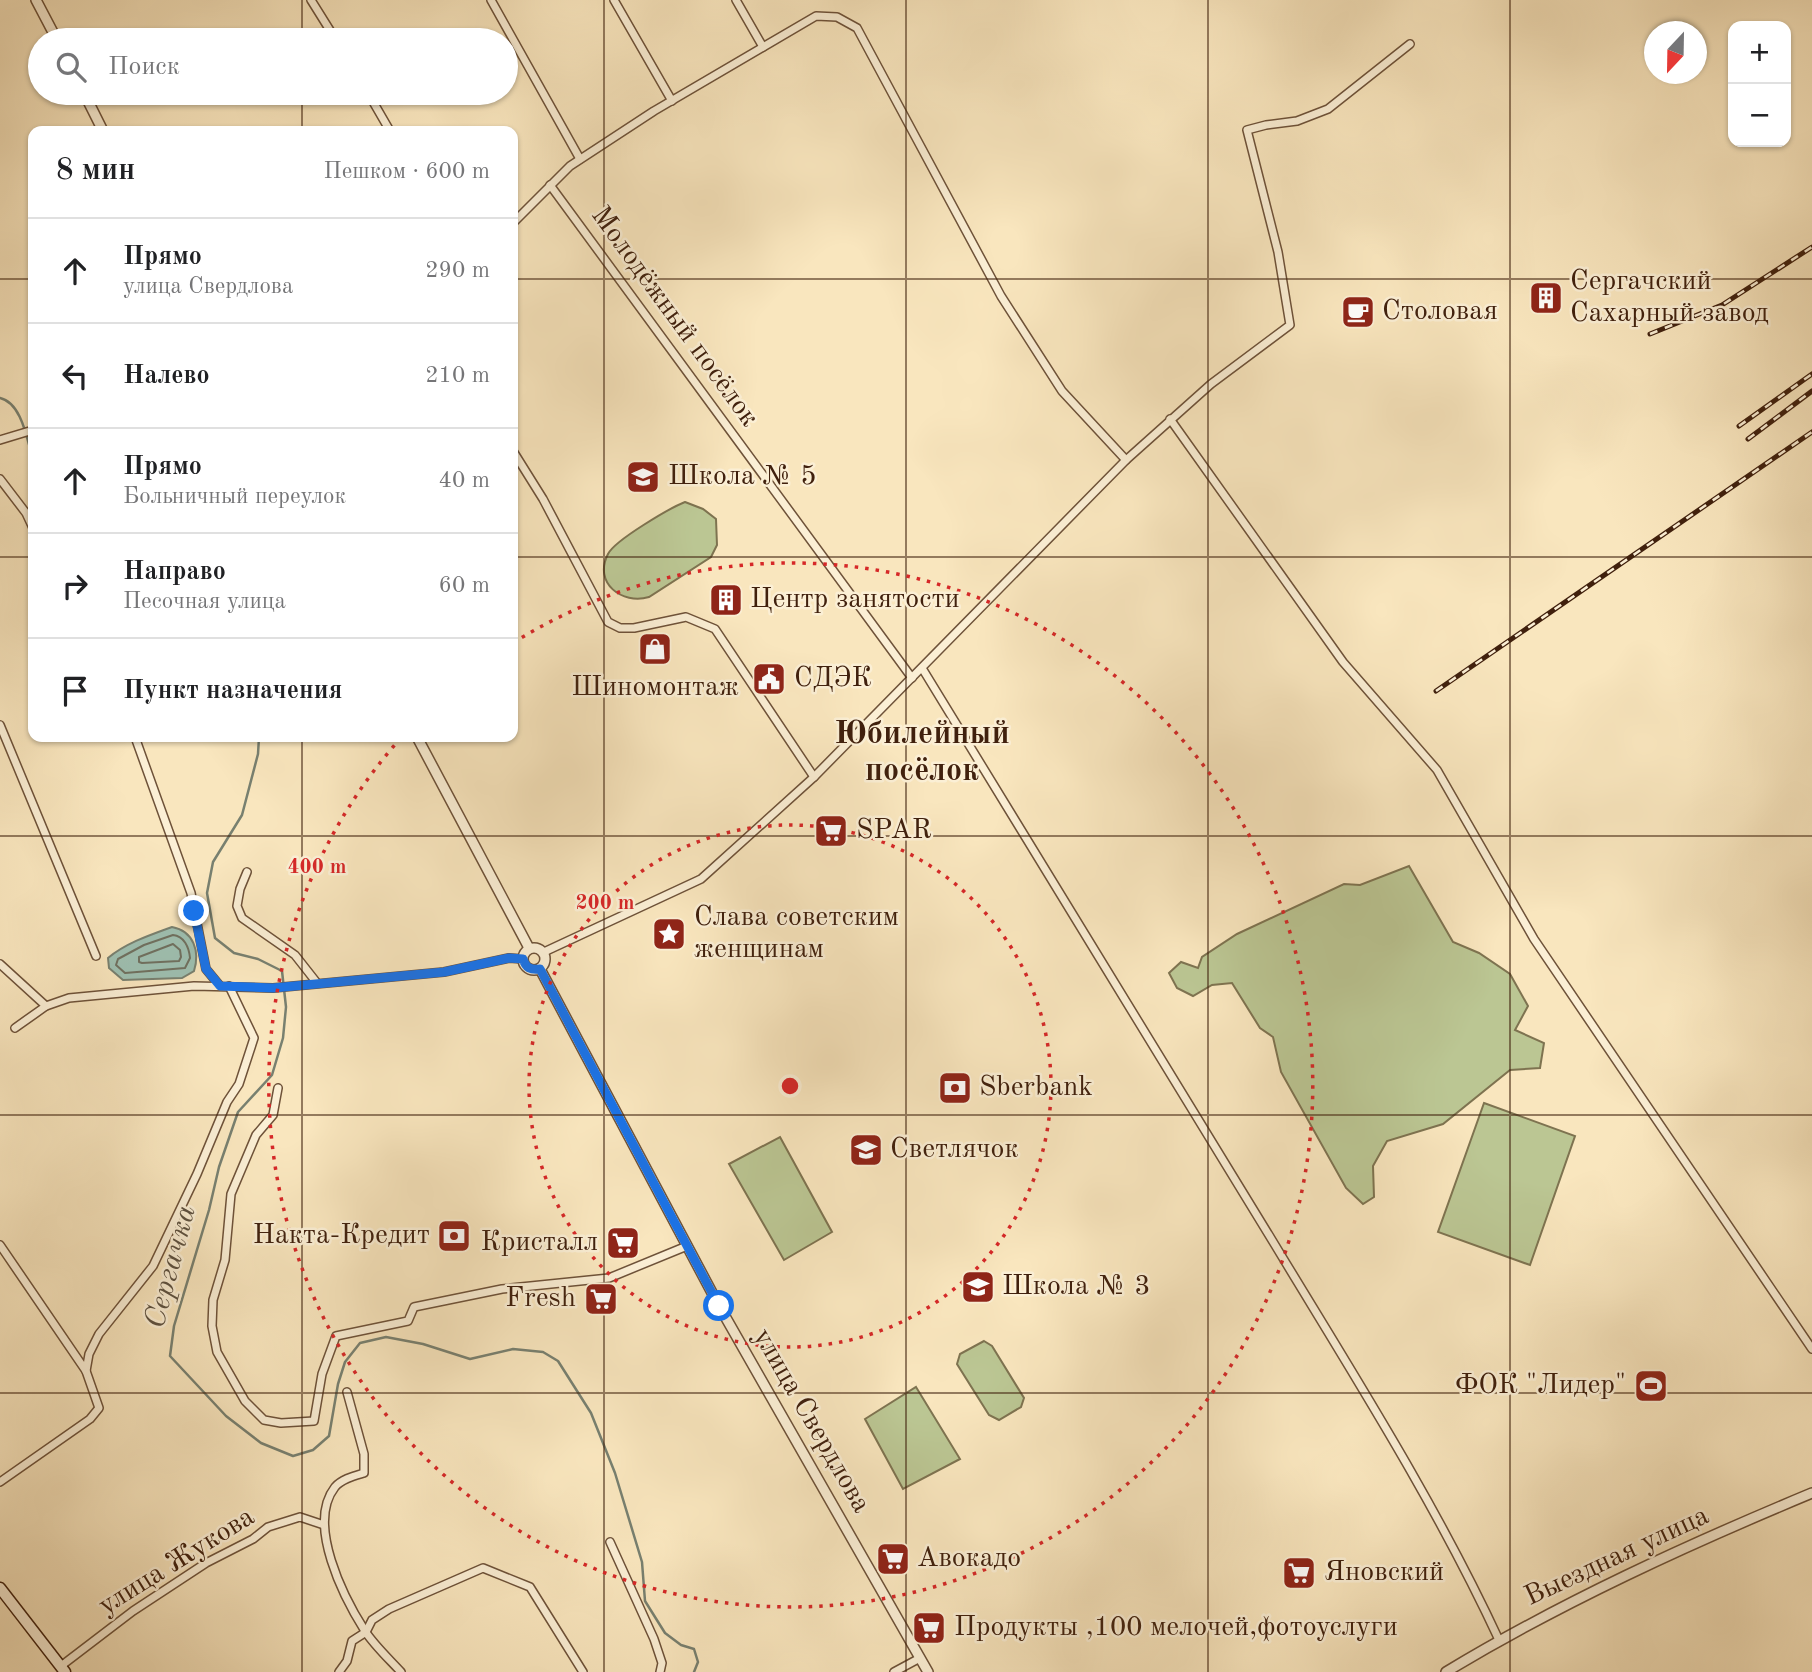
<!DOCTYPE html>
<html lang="ru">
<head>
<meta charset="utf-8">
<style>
	body { margin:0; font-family:"Old Standard TT",serif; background:#f2f2f2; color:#202124 }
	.controls { position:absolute; right:21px; top:21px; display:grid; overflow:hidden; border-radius:14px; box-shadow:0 2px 5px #0004 }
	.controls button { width:63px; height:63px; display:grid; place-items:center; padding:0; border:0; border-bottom:2px solid #e0e0e0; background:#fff; color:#202124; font:35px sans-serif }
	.compass { position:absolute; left:1644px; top:21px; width:63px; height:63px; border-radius:50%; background:#fff; box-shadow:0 2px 5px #0004; rotate:202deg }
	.stop { position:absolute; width:21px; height:21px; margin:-16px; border:5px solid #1a73e8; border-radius:50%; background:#fff }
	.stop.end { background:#1a73e8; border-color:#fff; box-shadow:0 2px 7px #0008 }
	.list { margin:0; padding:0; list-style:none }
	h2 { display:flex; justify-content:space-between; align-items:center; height:91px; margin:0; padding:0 28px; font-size:30px }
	h2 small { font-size:23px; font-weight:400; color:#757577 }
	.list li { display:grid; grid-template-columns:46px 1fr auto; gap:21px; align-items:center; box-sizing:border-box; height:105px; padding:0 28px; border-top:2px solid #e0e0e0 }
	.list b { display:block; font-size:26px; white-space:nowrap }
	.list p { margin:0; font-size:23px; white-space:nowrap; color:#757577 }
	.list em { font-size:23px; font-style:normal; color:#757577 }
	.icon { flex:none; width:38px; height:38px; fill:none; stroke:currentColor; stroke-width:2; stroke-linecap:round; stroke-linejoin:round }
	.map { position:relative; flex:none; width:1812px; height:1672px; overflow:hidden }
	.search { position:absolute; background:#fff; box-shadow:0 2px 5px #0004; left:28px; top:28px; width:490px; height:77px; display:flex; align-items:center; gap:18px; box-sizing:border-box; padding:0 24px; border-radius:38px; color:#757577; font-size:26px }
	.panel { position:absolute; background:#fff; box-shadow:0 2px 5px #0004; left:28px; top:126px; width:490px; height:616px; border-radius:14px }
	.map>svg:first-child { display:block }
	.green { fill:#bbc693; stroke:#7e7350; stroke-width:2 }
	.water { fill:#9ec0b2; stroke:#788070; stroke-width:2 }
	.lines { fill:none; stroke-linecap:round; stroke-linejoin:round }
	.shore { stroke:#6f7060; stroke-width:2 }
	.stream { stroke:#788070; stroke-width:2.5 }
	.minor-casing { stroke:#6e5239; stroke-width:10 }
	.tertiary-casing { stroke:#6e5239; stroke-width:12 }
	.secondary-casing { stroke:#40200d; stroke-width:13 }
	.minor { stroke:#fbefd5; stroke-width:7 }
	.tertiary { stroke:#fbefd5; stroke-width:9 }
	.secondary { stroke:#fbefd5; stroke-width:10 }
	.rail-casing { stroke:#40200d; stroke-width:5 }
	.rail { stroke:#fbefd5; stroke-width:2.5; stroke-dasharray:8; stroke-linecap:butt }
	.route { stroke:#1a73e8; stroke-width:9 }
	.grid { fill:none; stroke:#40200d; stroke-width:2; stroke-opacity:0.55 }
	.ring { fill:none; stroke:#d62828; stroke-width:3.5; stroke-dasharray:3.5 7 }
	.labels { text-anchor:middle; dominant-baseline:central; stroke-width:5; stroke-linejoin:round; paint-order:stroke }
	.poi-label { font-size:28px; fill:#40200d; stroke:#fbefd5; text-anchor:start }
	.street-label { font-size:28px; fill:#40200d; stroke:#fbefd5 }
	.water-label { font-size:30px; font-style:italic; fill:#5c503f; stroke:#fbefd5 }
	.quarter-label { font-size:32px; font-weight:bold; fill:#40200d; stroke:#fbefd5 }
	.centre { fill:#d62828; stroke:#fbefd5; stroke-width:3.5 }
	.ring-label { font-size:21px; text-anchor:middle; font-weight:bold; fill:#d62828; stroke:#fbefd5; stroke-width:5; stroke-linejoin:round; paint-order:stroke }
</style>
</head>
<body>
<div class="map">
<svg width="1812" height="1672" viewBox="0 0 1812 1672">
	<rect width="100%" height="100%" fill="#f9e6be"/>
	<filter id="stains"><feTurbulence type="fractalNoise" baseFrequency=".00286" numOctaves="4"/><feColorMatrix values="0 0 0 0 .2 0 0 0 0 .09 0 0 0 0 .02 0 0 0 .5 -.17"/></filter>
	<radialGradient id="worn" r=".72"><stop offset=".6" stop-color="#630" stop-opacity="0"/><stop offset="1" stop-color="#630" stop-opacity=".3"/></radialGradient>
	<!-- green -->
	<g class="green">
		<path d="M 685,502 L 703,509 L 716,519 L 717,545 L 711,557 L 649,597 C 622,605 593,583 608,554 C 615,540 670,508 685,502 Z"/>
		<path d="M 1409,866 L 1453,942 L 1479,953 L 1510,974 L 1528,1006 L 1515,1030 L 1544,1043 L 1540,1068 L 1510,1070 L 1443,1124 L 1387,1141 L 1373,1166 L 1374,1197 L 1363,1204 L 1346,1188 L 1281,1072 L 1273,1037 L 1260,1028 L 1232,983 L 1212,985 L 1193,996 L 1177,988 L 1169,973 L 1181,962 L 1198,968 L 1202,957 L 1237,934 L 1344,884 L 1360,885 Z"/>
		<path d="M 1484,1103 L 1575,1136 L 1530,1265 L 1438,1232 Z"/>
		<path d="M 780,1137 L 832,1232 L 784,1260 L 729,1164 Z"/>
		<path d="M 984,1341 L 992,1346 L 1024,1398 L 1021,1407 L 999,1420 L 989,1415 L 957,1364 L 960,1354 Z"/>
		<path d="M 916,1387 L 960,1459 L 903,1489 L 865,1419 Z"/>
	</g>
	<!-- water -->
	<path class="water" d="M 172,927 C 194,931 200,952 194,971 L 182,978 L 123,980 L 109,968 L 108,958 C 126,943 150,935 172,927 Z"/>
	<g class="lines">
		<!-- shore -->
		<g class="shore">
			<path d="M 173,935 C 184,936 189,947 190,958 L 185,968 L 125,973 L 116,965 L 118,959 L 144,945 Z"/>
			<path d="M 173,944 L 180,950 L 181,957 L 179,961 L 142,963 L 139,962 L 139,957 Z"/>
		</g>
		<!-- stream -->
		<g class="stream">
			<path d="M 0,398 C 22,403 27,440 33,459"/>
			<path d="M 259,737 L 258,754 L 242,815 L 213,862 L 207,893 L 215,938 L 234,953 L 258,959 L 282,971 L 286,1007 L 283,1038 L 272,1075 L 238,1112 L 219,1167 L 209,1210 L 174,1326 L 170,1356 L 226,1416 L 261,1443 L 293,1456 L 313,1450 L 329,1436 L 338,1384 L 345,1362 L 360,1343 L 386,1337 L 423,1344 L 470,1359 L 513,1349 L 543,1352 L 558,1361 L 591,1413 L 615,1473 L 642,1562 L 645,1601 L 665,1633 L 681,1645 L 694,1649 L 698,1662 L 694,1672"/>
		</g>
		<defs>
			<g id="minor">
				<path d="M 311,0 L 336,40"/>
				<path d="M 491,0 L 580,159"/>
				<path d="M 614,0 L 672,101"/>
				<path d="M 736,0 L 763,47"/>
				<path d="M 368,93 L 390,131"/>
				<path d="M 550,185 L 912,678"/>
				<path d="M 513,223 L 570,166 L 654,111 L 816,16 L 837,17 L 857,28 L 1001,296 L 1062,391 L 1126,460"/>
				<path d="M 1170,419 L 1343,662 L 1437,770 L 1534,939 L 1812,1349"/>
				<path d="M 0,440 L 33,430"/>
				<path d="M 513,451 L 543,499 L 608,622 L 620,628 L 634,628 L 686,617 L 715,629 L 814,777"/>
				<path d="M 0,479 L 26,513 L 33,528"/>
				<path d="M 922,668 C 1040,860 1158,1052 1275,1245 C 1353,1374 1435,1502 1499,1640"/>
				<path d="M 0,725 L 96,956"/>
				<path d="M 135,737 L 191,893 L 206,969 L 220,986"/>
				<path d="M 247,872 L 240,889 L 237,906 L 242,918 L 295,955 L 317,983"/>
				<path d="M 544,952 L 701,879 L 814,777 L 1126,460 L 1211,384 L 1290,325 L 1278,252 L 1247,130 L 1266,125 L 1297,121 L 1328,109 L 1410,44"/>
				<path d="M 0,964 L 46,1006"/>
				<path d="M 15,1028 L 46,1006 L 69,998 L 194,986 L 273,988 L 444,972 L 509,958 L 523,959"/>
				<path d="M 278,1088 L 273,1115 L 256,1135 L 231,1194 L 225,1260 L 213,1300 L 212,1326 L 217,1352 L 245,1401 L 264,1420 L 281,1423 L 314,1421 L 322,1374 L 336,1336 L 408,1321 L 414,1307 L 502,1289 L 609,1278 L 687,1246"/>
				<path d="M 0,1245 L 86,1371 L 99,1408 L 90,1419 L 0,1482"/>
				<path d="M 86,1371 L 89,1354 L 99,1334 L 153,1266 L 197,1174 L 227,1102 L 239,1084 L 254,1038 L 229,986"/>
				<path d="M 347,1392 L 364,1454 L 364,1473 C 354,1476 342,1479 335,1487 C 306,1524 344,1598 365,1631 C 374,1645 389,1659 401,1672"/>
				<path d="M 610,1542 L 654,1639 L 662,1663 L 660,1672"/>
				<path d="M 61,1666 L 133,1611 L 206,1563 L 253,1539 L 268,1527 L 300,1517 L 324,1525"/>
				<path d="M 339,1672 L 347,1661 L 352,1641 L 366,1632 L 372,1620 L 389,1609 L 483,1568 L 530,1587 L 583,1672"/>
				<path d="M 894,1672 L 920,1658"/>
			</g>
			<g id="tertiary">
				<path d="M 36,0 L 57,40"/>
				<path d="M 84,93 L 103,131"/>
				<path d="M 417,737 L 529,948"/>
				<circle cx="534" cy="959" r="11"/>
				<path d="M 540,969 L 718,1304 L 928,1672"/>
				<path d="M 1446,1672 C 1562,1602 1687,1545 1812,1493"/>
			</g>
			<path id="secondary" d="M 0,1588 L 65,1672"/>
		</defs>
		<!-- minor casing -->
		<use href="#minor" class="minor-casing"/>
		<!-- tertiary casing -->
		<use href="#tertiary" class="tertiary-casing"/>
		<!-- secondary casing -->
		<use href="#secondary" class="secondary-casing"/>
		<!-- minor -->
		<use href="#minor" class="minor"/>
		<!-- tertiary -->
		<use href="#tertiary" class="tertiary"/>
		<!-- secondary -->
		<use href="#secondary" class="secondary"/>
		<defs>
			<g id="rail">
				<path d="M 1650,334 L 1722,305 L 1812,247"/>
				<path d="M 1739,426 L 1812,374"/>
				<path d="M 1748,439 L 1812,391"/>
				<path d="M 1436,691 L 1812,432"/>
			</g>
		</defs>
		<!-- rail casing -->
		<use href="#rail" class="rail-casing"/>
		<!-- rail -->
		<use href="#rail" class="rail"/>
	</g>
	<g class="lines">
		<!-- route -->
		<path class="route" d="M 194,911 L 206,969 L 220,986 L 273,988 L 444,972 L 509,958 L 523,959 C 526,968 530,970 540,969 L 719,1306"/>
	</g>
	<!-- grid -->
	<path class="grid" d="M 302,0 L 302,40M 604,0 L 604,1672M 906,0 L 906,1672M 1208,0 L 1208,1672M 1510,0 L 1510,1672M 302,93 L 302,131M 0,279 L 33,279M 513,279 L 1812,279M 0,557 L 33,557M 513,557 L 1812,557M 302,737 L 302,1672M 0,836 L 1812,836M 0,1115 L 1812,1115M 0,1393 L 1812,1393"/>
	<!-- distance rings -->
	<g class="ring">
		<circle cx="790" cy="1086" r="261"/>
		<path d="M513 643A522 522 0 1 1 399 740"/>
	</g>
	<!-- icons -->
	<defs>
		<symbol id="building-square" viewBox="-11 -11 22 22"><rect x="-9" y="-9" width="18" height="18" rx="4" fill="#8f2418" stroke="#fbefd5"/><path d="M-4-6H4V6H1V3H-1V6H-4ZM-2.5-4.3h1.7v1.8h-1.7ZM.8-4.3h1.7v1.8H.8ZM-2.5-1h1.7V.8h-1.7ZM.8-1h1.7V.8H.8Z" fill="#fff"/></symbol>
		<symbol id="cafe-square" viewBox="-11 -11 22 22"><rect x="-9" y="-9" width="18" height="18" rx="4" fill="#8f2418" stroke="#fbefd5"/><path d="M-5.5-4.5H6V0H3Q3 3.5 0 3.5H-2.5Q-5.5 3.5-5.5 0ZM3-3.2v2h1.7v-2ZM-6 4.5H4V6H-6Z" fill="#fff"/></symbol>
		<symbol id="school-square" viewBox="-11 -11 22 22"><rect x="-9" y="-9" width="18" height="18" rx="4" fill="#8f2418" stroke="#fbefd5"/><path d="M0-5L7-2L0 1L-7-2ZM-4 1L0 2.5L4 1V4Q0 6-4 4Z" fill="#fff"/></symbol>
		<symbol id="shop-square" viewBox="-11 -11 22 22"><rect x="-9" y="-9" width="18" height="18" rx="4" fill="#8f2418" stroke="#fbefd5"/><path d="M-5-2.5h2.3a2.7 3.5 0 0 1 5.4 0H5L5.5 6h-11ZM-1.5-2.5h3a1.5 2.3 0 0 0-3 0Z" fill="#fff"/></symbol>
		<symbol id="civic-square" viewBox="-11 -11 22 22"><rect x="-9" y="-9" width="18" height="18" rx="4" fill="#8f2418" stroke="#fbefd5"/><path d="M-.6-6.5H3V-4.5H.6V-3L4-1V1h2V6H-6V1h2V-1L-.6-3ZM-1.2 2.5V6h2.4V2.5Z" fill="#fff"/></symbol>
		<symbol id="supermarket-square" viewBox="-11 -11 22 22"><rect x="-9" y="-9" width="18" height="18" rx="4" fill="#8f2418" stroke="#fbefd5"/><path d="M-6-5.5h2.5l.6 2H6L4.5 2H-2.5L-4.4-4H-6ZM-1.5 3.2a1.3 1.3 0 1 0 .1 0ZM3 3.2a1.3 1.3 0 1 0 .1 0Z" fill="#fff"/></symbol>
		<symbol id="sight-square" viewBox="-11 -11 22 22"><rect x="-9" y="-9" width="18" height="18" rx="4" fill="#8f2418" stroke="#fbefd5"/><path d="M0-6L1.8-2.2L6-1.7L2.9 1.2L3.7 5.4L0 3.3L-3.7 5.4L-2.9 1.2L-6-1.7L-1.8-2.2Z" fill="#fff"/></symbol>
		<symbol id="bank-square" viewBox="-11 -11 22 22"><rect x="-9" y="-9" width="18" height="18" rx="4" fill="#8f2418" stroke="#fbefd5"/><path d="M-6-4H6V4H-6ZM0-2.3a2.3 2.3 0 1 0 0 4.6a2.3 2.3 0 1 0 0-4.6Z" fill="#fff"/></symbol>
		<symbol id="stadium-square" viewBox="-11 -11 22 22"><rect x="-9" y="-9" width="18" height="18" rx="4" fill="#8f2418" stroke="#fbefd5"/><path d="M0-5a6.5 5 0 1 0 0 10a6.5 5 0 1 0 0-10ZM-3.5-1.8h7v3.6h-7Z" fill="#fff"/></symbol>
	</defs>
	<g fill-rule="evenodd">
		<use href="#building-square" x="1527" y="279" width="38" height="38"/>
		<use href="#cafe-square" x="1339" y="293" width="38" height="38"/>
		<use href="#school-square" x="624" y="458" width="38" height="38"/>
		<use href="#building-square" x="707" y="581" width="38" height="38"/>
		<use href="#shop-square" x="636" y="630" width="38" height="38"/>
		<use href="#civic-square" x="750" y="660" width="38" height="38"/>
		<use href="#supermarket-square" x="812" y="812" width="38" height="38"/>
		<use href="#sight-square" x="650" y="915" width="38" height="38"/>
		<use href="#bank-square" x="936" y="1069" width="38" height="38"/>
		<use href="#school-square" x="847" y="1131" width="38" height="38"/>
		<use href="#bank-square" x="435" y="1217" width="38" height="38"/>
		<use href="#supermarket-square" x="604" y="1224" width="38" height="38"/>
		<use href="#school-square" x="959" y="1268" width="38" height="38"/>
		<use href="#supermarket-square" x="582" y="1280" width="38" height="38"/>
		<use href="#stadium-square" x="1632" y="1367" width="38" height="38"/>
		<use href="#supermarket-square" x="874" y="1540" width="38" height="38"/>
		<use href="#supermarket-square" x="1280" y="1554" width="38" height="38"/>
		<use href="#supermarket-square" x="910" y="1609" width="38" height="38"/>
	</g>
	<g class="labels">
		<!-- poi labels -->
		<g class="poi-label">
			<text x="1570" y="282">Сергачский<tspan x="1570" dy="32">Сахарный завод</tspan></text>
			<text x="1382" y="312">Столовая</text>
			<text x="668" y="477">Школа № 5</text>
			<text x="750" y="600">Центр занятости</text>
			<text x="794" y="679">СДЭК</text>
			<text x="655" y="688" text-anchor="middle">Шиномонтаж</text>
			<text x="856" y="831">SPAR</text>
			<text x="694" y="918">Слава советским<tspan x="694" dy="32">женщинам</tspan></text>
			<text x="979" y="1088">Sberbank</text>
			<text x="890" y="1150">Светлячок</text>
			<text x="430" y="1236" text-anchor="end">Накта-Кредит</text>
			<text x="598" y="1243" text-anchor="end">Кристалл</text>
			<text x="1002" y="1287">Школа № 3</text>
			<text x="576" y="1299" text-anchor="end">Fresh</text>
			<text x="1626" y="1386" text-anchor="end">ФОК "Лидер"</text>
			<text x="917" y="1559">Авокадо</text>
			<text x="1324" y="1573">Яновский</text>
			<text x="954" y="1628">Продукты ,100 мелочей,фотоуслуги</text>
		</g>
		<!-- street labels -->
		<g class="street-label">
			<text transform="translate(674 317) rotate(54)">Молодёжный посёлок</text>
			<text transform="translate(811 1421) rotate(60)">улица Свердлова</text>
			<text transform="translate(1617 1557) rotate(-25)">Выездная улица</text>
			<text transform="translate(177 1562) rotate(-32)">улица Жукова</text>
		</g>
		<!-- water labels -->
		<g class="water-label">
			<text transform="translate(171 1267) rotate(-75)">Сергачка</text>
		</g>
		<!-- quarter labels -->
		<g class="quarter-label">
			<text x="922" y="735">Юбилейный<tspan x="922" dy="37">посёлок</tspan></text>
		</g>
	</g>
	<circle cx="790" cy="1086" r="10" class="centre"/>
	<g class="ring-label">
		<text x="317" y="873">400 m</text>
		<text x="605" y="909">200 m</text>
	</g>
	<rect width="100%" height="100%" filter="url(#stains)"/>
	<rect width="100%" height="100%" fill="url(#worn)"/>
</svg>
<div class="controls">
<button>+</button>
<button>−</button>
</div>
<svg class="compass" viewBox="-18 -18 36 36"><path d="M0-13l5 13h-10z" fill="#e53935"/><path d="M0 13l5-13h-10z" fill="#757577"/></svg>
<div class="stop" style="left:719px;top:1306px"></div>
<div class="stop end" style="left:194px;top:911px"></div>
<div class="search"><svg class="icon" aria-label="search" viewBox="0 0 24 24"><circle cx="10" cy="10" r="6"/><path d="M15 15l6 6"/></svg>Поиск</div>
<section class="panel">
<h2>8 мин<small>Пешком · 600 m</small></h2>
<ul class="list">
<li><svg class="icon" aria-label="ahead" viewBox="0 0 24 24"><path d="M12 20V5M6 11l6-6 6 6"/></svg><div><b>Прямо</b><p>улица Свердлова</p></div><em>290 m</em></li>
<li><svg class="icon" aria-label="left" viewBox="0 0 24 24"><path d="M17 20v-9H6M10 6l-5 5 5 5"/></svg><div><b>Налево</b></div><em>210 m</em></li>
<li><svg class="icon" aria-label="ahead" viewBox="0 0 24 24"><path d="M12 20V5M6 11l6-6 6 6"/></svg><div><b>Прямо</b><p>Больничный переулок</p></div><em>40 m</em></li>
<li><svg class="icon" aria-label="right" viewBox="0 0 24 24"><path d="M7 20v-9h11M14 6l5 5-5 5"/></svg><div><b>Направо</b><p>Песочная улица</p></div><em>60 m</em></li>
<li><svg class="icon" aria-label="arrive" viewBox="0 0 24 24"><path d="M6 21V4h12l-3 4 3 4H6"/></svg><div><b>Пункт назначения</b></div></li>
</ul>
</section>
</div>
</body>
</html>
